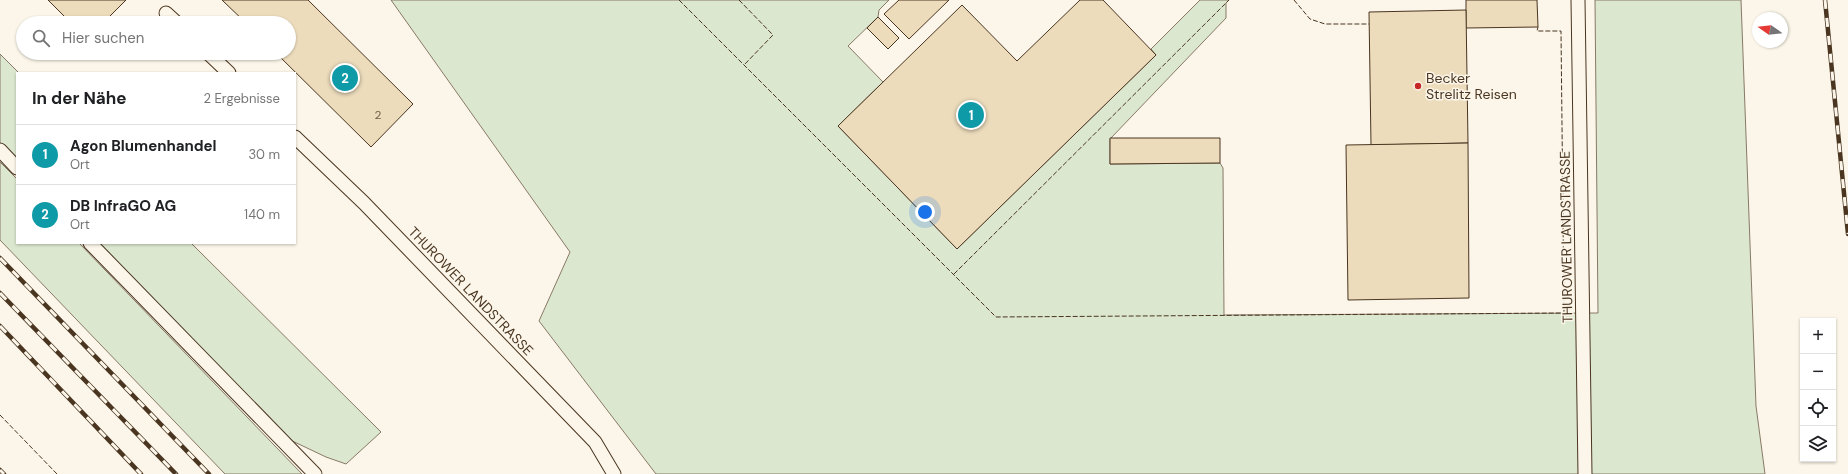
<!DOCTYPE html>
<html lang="de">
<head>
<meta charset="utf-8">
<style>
	body { margin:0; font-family:"DM Sans",sans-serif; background:#f6f6f6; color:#202124 }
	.controls { position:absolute; right:12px; bottom:12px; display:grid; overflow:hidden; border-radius:0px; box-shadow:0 1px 3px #0004 }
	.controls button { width:36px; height:36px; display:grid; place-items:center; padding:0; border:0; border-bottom:1px solid #e0e0e0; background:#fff; color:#202124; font:20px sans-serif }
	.compass { position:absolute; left:1752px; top:12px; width:36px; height:36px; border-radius:50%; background:#fff; box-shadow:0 1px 3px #0004; rotate:284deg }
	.you { position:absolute; left:925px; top:212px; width:14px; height:14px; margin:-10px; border:3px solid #fff; border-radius:50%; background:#1a73e8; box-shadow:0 0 0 6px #1a73e833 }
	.badge { display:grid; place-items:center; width:26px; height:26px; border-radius:50%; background:#c62828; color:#fff; font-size:13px; font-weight:700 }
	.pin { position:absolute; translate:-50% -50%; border:2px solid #fff; box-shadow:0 1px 4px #0006 }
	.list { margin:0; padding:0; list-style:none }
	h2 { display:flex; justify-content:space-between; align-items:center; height:52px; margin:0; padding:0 16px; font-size:17px }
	h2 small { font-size:13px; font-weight:400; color:#757577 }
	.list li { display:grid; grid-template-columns:26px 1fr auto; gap:12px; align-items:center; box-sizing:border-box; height:60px; padding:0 16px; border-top:1px solid #e0e0e0 }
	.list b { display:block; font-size:15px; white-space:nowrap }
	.list p { margin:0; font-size:13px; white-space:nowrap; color:#757577 }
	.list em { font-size:13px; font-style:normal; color:#757577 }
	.icon { flex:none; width:22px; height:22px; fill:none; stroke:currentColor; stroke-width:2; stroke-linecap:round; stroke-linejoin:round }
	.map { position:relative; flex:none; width:1848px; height:474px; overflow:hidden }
	.search { position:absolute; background:#fff; box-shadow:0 1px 3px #0004; left:16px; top:16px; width:280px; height:44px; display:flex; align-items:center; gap:10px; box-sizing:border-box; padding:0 14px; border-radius:22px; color:#757577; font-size:15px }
	.panel { position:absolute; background:#fff; box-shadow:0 1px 3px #0004; left:16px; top:72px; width:280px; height:172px; border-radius:0px }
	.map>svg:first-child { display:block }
	.green { fill:#dce7d0; stroke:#887966 }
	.building { fill:#ecdcbc; stroke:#4a3520 }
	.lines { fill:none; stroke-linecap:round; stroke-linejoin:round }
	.lane-casing { stroke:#4a3520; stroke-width:15 }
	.lane { stroke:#fbf6e9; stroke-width:13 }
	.rail-casing { stroke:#4a3520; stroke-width:4.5 }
	.rail { stroke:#fbf6e9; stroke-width:3; stroke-dasharray:9; stroke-linecap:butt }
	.fence { stroke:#4a3520; stroke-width:1; stroke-dasharray:5 2; stroke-linecap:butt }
	.poi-dot { fill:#c62828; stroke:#fbf6e9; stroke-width:1.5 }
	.labels { text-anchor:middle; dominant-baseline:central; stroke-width:3; stroke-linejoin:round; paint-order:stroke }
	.number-label { font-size:12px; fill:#725f47 }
	.poi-label { font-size:14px; fill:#4a3520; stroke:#fbf6e9; text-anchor:start }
	.street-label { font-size:14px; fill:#4a3520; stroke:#fbf6e9 }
</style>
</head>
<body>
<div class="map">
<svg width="1848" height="474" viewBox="0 0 1848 474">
	<rect width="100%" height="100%" fill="#fbf6e9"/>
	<!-- green -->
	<g class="green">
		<path d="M 391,0 L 889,0 L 879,10 L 878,17 L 848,46 L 883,82 L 838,126 L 957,249 L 1156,55 L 1151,49 L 1200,0 L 1229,0 L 1226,3 L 1226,18 L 1110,139 L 1110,164 L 1220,163 L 1223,168 L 1224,315 L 1598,313 L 1595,0 L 1741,0 L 1756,406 L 1765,474 L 656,474 L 539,321 L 570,252 Z"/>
		<path d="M 0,54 L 19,73 L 17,73 L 17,161 L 0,143 Z"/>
		<path d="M 0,162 L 17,179 L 17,243 L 79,243 L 302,474 L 225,474 L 0,240 Z"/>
		<path d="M 97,243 L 191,243 L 381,432 L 346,464 L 326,457 L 286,438 Z"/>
	</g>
	<!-- building -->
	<g class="building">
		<path d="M 48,0 L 126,0 L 103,23 L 71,23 Z"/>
		<path d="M 222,0 L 308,0 L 413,104 L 371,147 L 276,53 L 289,53 L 289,23 L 246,23 Z"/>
		<path d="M 899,0 L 949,0 L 909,39 L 884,14 Z"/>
		<path d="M 1080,0 L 1103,0 L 1156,55 L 957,249 L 838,126 L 962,5 L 1017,61 Z"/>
		<path d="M 1466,0 L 1537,0 L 1538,27 L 1466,28 Z"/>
		<path d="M 1466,10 L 1468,143 L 1371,145 L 1369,12 Z"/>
		<path d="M 878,17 L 899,38 L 888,49 L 867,28 Z"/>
		<path d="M 1110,138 L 1220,138 L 1220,163 L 1110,164 Z"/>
		<path d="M 1468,143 L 1469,298 L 1348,300 L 1346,145 Z"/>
	</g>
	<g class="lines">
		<defs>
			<g id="lane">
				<path d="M 1578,0 L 1585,474"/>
				<path d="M 166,13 L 177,23"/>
				<path d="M 208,53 L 229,73"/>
				<path d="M 295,137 L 364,203 L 595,442 L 614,474"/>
				<path d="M 0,150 L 17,168"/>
				<path d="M 90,243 L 315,474"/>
			</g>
		</defs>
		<!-- lane casing -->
		<use href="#lane" class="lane-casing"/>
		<!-- lane -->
		<use href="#lane" class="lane"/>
		<defs>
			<g id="rail">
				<path d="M 1825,0 L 1848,234"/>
				<path d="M 0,258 L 209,474"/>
				<path d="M 0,293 L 176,474"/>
				<path d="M 0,326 L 141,474"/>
				<path d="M 0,470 L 4,474"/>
			</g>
		</defs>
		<!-- rail casing -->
		<use href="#rail" class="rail-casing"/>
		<!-- rail -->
		<use href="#rail" class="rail"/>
		<!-- fence -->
		<g class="fence">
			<path d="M 679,0 L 996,317 L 1564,313 L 1561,31 L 1537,31 L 1538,27"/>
			<path d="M 739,0 L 773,35 L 744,65"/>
			<path d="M 1294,0 L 1310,19 L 1325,24 L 1369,24"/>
			<path d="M 954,274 L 1229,0"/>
			<path d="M 0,415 L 57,474"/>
		</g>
	</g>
	<!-- markers -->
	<circle class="poi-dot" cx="1418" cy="86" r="4"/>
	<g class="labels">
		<!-- number labels -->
		<g class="number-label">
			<text x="378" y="115">2</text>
		</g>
		<!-- poi labels -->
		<g class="poi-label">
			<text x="1426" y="78">Becker<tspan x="1426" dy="16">Strelitz Reisen</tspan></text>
		</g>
		<!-- street labels -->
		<g class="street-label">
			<text transform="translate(1566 237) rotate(-91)">THUROWER LANDSTRASSE</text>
			<text transform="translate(471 291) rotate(46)">THUROWER LANDSTRASSE</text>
		</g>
	</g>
</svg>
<div class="controls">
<button>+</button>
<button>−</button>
<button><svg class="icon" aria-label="locate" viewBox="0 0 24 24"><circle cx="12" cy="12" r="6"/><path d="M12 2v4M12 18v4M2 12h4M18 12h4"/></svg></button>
<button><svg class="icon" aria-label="layers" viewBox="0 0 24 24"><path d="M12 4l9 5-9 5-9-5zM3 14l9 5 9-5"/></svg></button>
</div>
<svg class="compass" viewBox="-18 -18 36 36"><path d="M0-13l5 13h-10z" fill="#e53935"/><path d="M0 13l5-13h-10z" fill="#757577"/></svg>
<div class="you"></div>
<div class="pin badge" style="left:971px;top:115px;background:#0f9aa8">1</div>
<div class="pin badge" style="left:345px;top:78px;background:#0f9aa8">2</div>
<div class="search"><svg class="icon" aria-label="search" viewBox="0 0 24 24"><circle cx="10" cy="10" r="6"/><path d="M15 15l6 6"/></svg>Hier suchen</div>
<section class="panel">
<h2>In der Nähe<small>2 Ergebnisse</small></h2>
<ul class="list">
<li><span class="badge" style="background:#0f9aa8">1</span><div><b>Agon Blumenhandel</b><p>Ort</p></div><em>30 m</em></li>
<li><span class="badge" style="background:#0f9aa8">2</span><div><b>DB InfraGO AG</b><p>Ort</p></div><em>140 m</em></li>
</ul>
</section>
</div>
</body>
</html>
